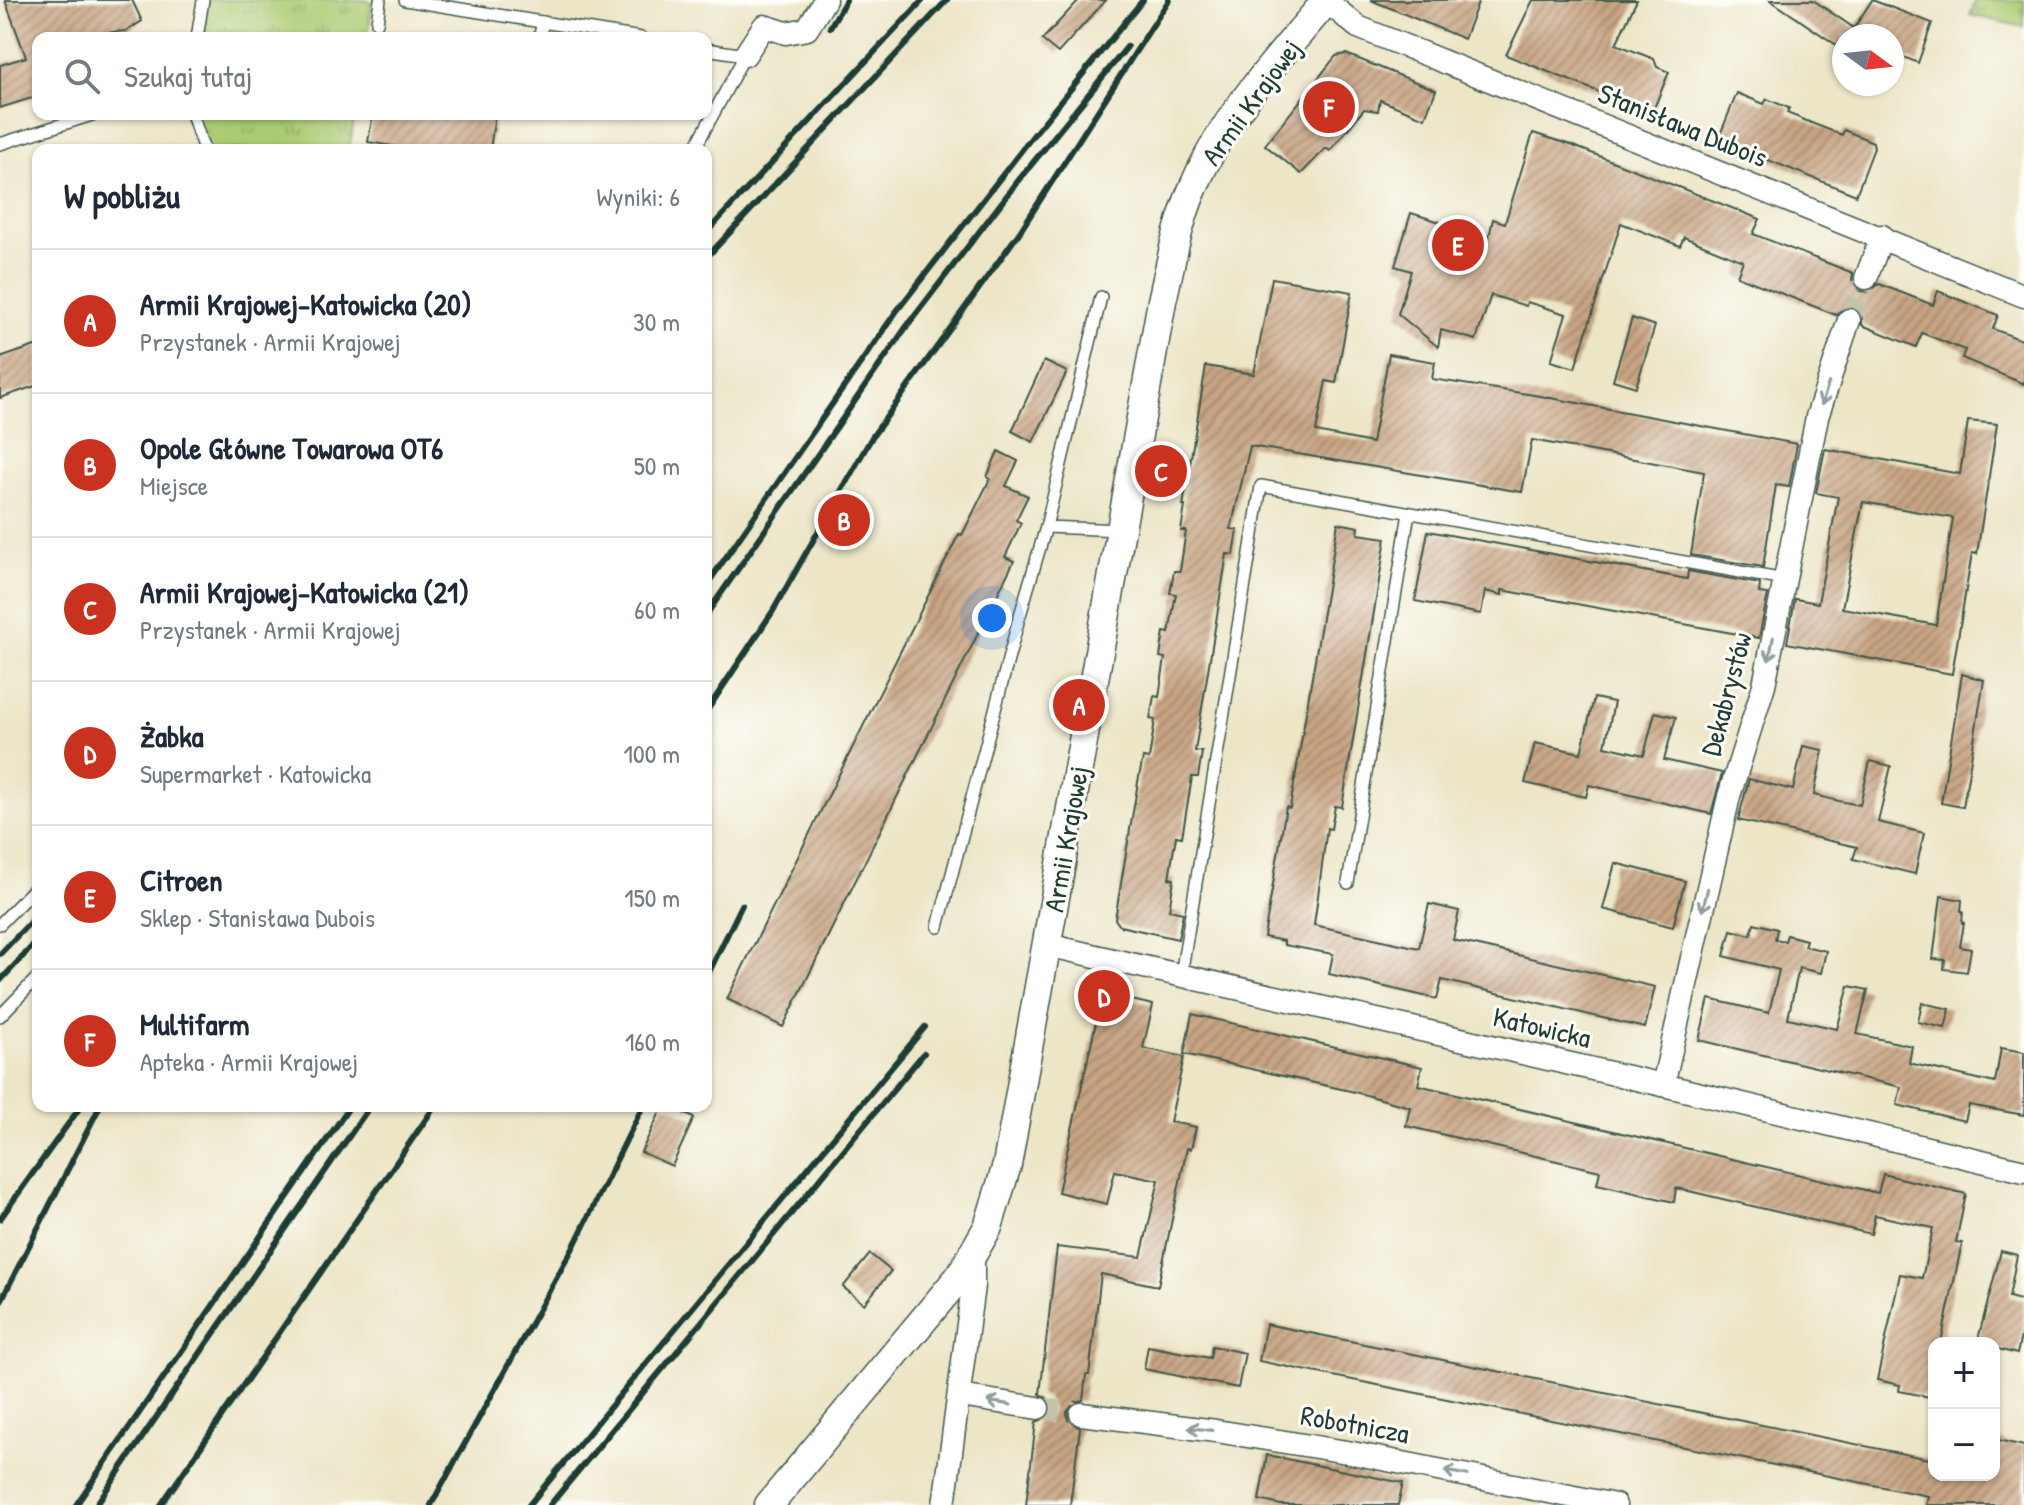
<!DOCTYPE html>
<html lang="pl">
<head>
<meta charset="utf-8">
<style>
	body { margin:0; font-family:"Patrick Hand",sans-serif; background:#f2f2f3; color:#1f2937 }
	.controls { position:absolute; right:24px; bottom:24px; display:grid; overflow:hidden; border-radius:16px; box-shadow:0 2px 6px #0004 }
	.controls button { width:72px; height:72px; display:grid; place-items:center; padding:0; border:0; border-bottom:2px solid #e0e1e3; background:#fff; color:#1f2937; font:40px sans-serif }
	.compass { position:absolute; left:1832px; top:24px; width:72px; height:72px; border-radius:50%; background:#fff; box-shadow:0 2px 6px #0004; rotate:105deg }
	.you { position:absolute; left:992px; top:618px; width:28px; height:28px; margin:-20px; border:6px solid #fff; border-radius:50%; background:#1a73e8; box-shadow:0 0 0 12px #1a73e833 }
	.badge { display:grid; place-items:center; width:52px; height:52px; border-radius:50%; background:#c8321e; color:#fff; font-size:26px; font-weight:700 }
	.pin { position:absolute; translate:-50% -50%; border:4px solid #fff; box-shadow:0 2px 8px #0006 }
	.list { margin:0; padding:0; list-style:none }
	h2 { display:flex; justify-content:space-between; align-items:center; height:104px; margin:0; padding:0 32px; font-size:34px }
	h2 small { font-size:26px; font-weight:400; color:#747a83 }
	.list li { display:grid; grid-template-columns:52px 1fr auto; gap:24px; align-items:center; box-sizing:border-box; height:144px; padding:0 32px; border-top:2px solid #e0e1e3 }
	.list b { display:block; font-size:30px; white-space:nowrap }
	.list p { margin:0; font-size:26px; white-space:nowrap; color:#747a83 }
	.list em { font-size:26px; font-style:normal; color:#747a83 }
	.icon { flex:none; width:44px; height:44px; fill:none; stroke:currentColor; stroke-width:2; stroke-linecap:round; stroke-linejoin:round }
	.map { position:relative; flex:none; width:2024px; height:1505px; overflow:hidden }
	.search { position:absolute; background:#fff; box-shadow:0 2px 6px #0004; left:32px; top:32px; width:680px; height:88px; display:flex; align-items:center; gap:20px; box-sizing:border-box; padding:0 28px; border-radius:16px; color:#747a83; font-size:30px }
	.panel { position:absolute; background:#fff; box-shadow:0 2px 6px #0004; left:32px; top:144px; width:680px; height:968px; border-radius:16px }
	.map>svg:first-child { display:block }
	.grass { fill:url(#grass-tufts); stroke:#658452; stroke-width:2 }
	.building { fill:url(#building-hatch); fill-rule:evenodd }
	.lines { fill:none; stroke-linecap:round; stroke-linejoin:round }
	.minor-tunnel { stroke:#c3c3a9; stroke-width:22; stroke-dasharray:22 11; stroke-linecap:butt }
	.service-casing { stroke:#3e564a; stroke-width:14 }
	.minor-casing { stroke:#3e564a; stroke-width:25 }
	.tertiary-casing { stroke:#3e564a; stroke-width:31 }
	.service { stroke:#fff; stroke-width:11 }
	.minor { stroke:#fff; stroke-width:22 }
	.tertiary { stroke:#fff; stroke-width:28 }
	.rail { stroke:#1f3d34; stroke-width:6 }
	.oneway { stroke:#8f9e9a }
	.labels { text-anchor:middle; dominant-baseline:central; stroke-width:6; stroke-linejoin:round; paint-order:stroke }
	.street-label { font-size:28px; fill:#1f3d34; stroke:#fdfcf7 }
</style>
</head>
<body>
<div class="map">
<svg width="2024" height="1505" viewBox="0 0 2024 1505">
	<defs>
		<pattern id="grass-tufts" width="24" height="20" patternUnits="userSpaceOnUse" patternTransform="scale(2)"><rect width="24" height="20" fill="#abca71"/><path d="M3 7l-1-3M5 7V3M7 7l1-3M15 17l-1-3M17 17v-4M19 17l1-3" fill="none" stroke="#8ba55e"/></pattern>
		<pattern id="building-hatch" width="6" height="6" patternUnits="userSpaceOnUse" patternTransform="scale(2)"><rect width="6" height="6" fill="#c8a483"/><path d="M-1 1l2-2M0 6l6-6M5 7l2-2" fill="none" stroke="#a2876c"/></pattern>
	</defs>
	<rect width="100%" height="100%" fill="#fdfcf7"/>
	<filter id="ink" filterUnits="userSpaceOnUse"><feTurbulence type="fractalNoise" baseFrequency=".0125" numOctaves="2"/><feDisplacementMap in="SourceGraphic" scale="16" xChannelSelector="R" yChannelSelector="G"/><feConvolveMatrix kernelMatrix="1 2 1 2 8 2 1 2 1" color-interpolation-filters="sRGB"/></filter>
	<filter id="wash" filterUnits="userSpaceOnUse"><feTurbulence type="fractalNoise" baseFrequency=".006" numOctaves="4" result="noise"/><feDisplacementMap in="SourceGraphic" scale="32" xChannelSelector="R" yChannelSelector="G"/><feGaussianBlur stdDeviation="1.8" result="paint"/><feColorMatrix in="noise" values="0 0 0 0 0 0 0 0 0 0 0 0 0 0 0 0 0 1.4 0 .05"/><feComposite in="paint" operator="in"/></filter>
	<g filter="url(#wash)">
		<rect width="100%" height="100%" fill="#ece5c6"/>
		<!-- grass -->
		<g class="grass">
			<path d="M 203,0 L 364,0 L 372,2 L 368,38 L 197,38 Z"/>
			<path d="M 1976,0 L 2024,0 L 2024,27 L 1970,15 Z"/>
			<path d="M 192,114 L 355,114 L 349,150 L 204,150 Z"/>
		</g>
		<g id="blocks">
			<!-- building -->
			<g class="building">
				<path d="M 5,0 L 132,0 L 142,21 L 126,31 L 91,34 L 92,38 L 38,38 L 38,96 L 0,108 L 0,65 L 26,57 Z"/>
				<path d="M 1079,0 L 1106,0 L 1058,53 L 1042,40 Z"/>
				<path d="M 1371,0 L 1479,0 L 1464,39 Z"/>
				<path d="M 1533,0 L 1637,0 L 1616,44 L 1654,59 L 1657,67 L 1669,72 L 1652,113 L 1506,55 Z"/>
				<path d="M 1770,0 L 1813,0 L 1854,28 L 1872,0 L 1932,23 L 1918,63 L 1892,52 L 1892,36 L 1844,36 L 1844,50 Z"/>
				<path d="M 1346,54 L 1436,90 L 1425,118 L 1380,100 L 1378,111 L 1364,109 L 1330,151 L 1326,148 L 1301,174 L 1265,145 L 1336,56 Z"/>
				<path d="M 1737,93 L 1764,104 L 1767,99 L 1789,108 L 1787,113 L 1814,124 L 1842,135 L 1844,130 L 1873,142 L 1874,148 L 1856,195 L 1718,140 Z"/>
				<path d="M 373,114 L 495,114 L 490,150 L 416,150 L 368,142 Z"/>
				<path d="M 1533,133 L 1571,145 L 1760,219 L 1753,234 L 1853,273 L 1852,281 L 1860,291 L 1869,292 L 1879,284 L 1933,305 L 1938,291 L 1998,315 L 1993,329 L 2024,341 L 2024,384 L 1962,358 L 1965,350 L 1922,333 L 1916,347 L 1862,325 L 1862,316 L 1854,307 L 1845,307 L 1836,315 L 1737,276 L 1743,261 L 1684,237 L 1680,246 L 1621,223 L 1575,368 L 1551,361 L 1566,314 L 1527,302 L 1526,306 L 1491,295 L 1476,340 L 1441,330 L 1438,347 L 1398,314 L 1411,271 L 1395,266 L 1411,213 L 1489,237 L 1493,219 L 1505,223 Z"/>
				<path d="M 1272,278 L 1352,292 L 1336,383 L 1326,381 L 1316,432 L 1372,443 L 1389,354 L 1435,362 L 1432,379 L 1540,396 L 1797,444 L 1789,487 L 1776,485 L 1763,567 L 1691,555 L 1704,472 L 1532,440 L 1522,492 L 1250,446 L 1231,529 L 1238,530 L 1234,555 L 1227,554 L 1195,751 L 1202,752 L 1198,777 L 1192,777 L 1182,837 L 1176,836 L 1169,878 L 1174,879 L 1169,910 L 1183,913 L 1178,939 L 1120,926 L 1115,919 L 1138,782 L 1143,758 L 1149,759 L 1155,720 L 1150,719 L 1154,696 L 1159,697 L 1165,658 L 1160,657 L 1164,632 L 1169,633 L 1176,594 L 1170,593 L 1174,571 L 1180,571 L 1186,531 L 1181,531 L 1185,506 L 1183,506 L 1206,366 L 1254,374 Z"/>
				<path d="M 1632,318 L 1655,326 L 1636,387 L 1613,380 Z"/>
				<path d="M 38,345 L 38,385 L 0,398 L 0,358 Z"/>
				<path d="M 1044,361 L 1067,372 L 1033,442 L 1012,431 Z"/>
				<path d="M 1968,421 L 1997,424 L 1977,554 L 1972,553 L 1952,674 L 1787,643 L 1795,599 L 1818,603 L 1838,497 L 1816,493 L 1825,449 L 1960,474 ZM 1863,502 L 1953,518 L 1936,625 L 1842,608 Z"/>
				<path d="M 998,451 L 1018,461 L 1006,486 L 1028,496 L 1016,520 L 1021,523 L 1005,557 L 1014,561 L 783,1027 L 727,999 L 959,534 L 962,535 L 990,479 L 987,477 Z"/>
				<path d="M 1338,523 L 1359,527 L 1358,534 L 1386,538 L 1342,807 L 1335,806 L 1331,829 L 1327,828 L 1314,925 L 1419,948 L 1429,904 L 1459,911 L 1453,940 L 1655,987 L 1645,1028 L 1442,980 L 1437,999 L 1329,974 L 1333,954 L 1284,945 L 1284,941 L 1264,937 L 1286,807 L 1290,808 Z"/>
				<path d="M 1428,531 L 1687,579 L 1688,571 L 1760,584 L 1759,593 L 1768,594 L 1759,638 L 1502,590 L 1502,595 L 1485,591 L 1481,614 L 1415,601 Z"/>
				<path d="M 1962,674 L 1984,680 L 1963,807 L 1941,803 Z"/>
				<path d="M 1594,698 L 1614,702 L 1605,746 L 1644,755 L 1655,712 L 1676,717 L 1664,760 L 1722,773 L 1711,814 L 1589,785 L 1586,797 L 1525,783 L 1535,743 L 1581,753 Z"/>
				<path d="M 1803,746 L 1823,750 L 1814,795 L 1839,801 L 1860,805 L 1870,761 L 1891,766 L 1878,822 L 1924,833 L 1915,874 L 1853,859 L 1857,847 L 1738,820 L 1749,779 L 1793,790 Z"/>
				<path d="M 1615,863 L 1685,881 L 1673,927 L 1603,909 Z"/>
				<path d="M 1941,896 L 1962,900 L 1961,911 L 1963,911 L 1962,923 L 1964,923 L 1960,947 L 1971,949 L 1967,972 L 1944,969 L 1945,960 L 1933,959 Z"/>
				<path d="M 1754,923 L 1777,929 L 1775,939 L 1785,941 L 1787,935 L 1806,940 L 1804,946 L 1826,951 L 1821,973 L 1799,968 L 1788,1018 L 1837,1029 L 1849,986 L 1868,990 L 1857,1034 L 1912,1046 L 1909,1063 L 1995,1083 L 2001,1048 L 2024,1052 L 2024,1115 L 1969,1105 L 1965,1121 L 1897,1105 L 1901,1087 L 1699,1040 L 1709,999 L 1769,1013 L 1779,970 L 1724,956 L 1731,930 L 1751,935 Z"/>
				<path d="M 1110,995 L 1153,1005 L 1143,1048 L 1184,1057 L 1170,1122 L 1196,1127 L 1191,1149 L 1187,1148 L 1158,1286 L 1101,1274 L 1089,1375 L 1086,1375 L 1083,1400 L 1075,1402 L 1067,1412 L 1068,1420 L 1080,1428 L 1070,1505 L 1026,1505 L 1036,1422 L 1048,1417 L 1052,1409 L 1047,1398 L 1040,1394 L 1057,1247 L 1141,1257 L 1159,1180 L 1115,1171 L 1107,1204 L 1058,1192 L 1101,1000 Z"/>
				<path d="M 1922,1003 L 1950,1009 L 1945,1028 L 1918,1022 Z"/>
				<path d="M 1192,1014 L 1422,1067 L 1418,1085 L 1685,1148 L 1878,1193 L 1883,1174 L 1966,1194 L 1956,1242 L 1962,1243 L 1941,1343 L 1934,1343 L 1934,1379 L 1930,1397 L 1899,1391 L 1900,1385 L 1877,1380 L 1900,1274 L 1922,1278 L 1933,1228 L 1875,1215 L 1871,1234 L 1676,1188 L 1674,1202 L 1597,1184 L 1600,1171 L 1406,1126 L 1410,1107 L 1355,1092 L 1184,1054 Z"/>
				<path d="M 663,1106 L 669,1106 L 694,1118 L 672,1166 L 641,1152 Z"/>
				<path d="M 2001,1251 L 2017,1255 L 2009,1297 L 2024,1301 L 2024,1323 L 2017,1354 L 1994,1348 L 1994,1343 L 1977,1343 Z"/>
				<path d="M 870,1254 L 891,1271 L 864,1304 L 843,1287 Z"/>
				<path d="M 1266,1324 L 1934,1460 L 1934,1475 L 1994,1475 L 1994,1439 L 2024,1446 L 2024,1505 L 1926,1505 L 1928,1496 L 1259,1361 Z"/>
				<path d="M 1148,1346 L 1210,1358 L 1212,1346 L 1245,1353 L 1238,1388 L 1144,1369 Z"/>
				<path d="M 1267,1455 L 1403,1483 L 1398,1505 L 1281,1505 L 1259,1500 Z"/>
			</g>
		</g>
	</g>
	<g filter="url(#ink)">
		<use href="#blocks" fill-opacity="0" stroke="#3e564a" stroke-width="2"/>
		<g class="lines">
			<!-- minor-tunnel -->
			<g class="minor-tunnel">
				<path d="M 1849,320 L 1866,278"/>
				<path d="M 1038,1408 L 1081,1414"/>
			</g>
			<defs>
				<g id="service">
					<path d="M 405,0 L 641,38"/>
					<path d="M 377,23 L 380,0"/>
					<path d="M 197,38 L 203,0"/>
					<path d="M 539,38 L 543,22"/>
					<path d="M 192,114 L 204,150"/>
					<path d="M 0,144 L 95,114"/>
					<path d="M 694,150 L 745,55 L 706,49"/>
					<path d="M 1101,297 L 1046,527 L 1122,530"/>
					<path d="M 1348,883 L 1409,513"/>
					<path d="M 0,924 L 38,885"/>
					<path d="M 938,927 L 1018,622 L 1046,527"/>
					<path d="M 1181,975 L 1261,486 L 1785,580"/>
					<path d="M 0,1016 L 38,977"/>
				</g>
				<g id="minor">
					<path d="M 1326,1 L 1358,27 L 2024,296"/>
					<path d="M 745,55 L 764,26 L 786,33 L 807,29 L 825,0"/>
					<path d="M 1866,278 L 1882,236"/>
					<path d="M 1047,945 L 1663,1085 L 2024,1171"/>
					<path d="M 1663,1085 L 1729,796 L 1764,685 L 1817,417 L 1849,320"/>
					<path d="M 960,1396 L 1038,1408"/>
					<path d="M 1081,1414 L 1216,1431 L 1347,1452 L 1615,1505"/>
					<path d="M 944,1505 L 973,1286 L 973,1257"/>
				</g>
				<path id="tertiary" d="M 769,1505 L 960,1276 L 988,1227 L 1007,1165 L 1162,301 C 1171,262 1178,221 1195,184 C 1225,114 1279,58 1327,0"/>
			</defs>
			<!-- service casing -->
			<use href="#service" class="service-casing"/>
			<!-- minor casing -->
			<use href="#minor" class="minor-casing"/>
			<!-- tertiary casing -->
			<use href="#tertiary" class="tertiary-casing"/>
			<!-- service -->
			<use href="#service" class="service"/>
			<!-- minor -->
			<use href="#minor" class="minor"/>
			<!-- tertiary -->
			<use href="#tertiary" class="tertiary"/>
			<!-- rail -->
			<g class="rail">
				<path d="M 830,27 L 846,0"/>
				<path d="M 706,233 L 923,0"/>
				<path d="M 706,258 L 947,0"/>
				<path d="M 706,586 L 896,312 L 1035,133 L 1143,0"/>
				<path d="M 706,615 L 907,326 L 1018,181 L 1127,47"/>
				<path d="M 706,712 L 773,611 L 872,437 L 1019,233 L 1169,0"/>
				<path d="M 0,954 L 38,914"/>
				<path d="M 706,978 L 742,905"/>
				<path d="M 0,981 L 38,940"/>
				<path d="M 0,1219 L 81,1106"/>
				<path d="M 0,1303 L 100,1106"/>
				<path d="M 76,1505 L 350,1106"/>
				<path d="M 96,1505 L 370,1106"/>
				<path d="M 161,1505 L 435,1106"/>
				<path d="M 431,1505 L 575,1244 L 643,1106"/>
				<path d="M 529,1505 L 925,1027"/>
				<path d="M 550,1505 L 924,1053"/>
			</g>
		</g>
		<!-- one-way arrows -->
		<defs><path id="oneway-shaft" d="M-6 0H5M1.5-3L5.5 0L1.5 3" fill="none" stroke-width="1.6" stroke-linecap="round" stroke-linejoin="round" transform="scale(2)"/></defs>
		<g class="oneway">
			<use href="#oneway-shaft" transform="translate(1825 394) rotate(108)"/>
			<use href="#oneway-shaft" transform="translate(1771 649) rotate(101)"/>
			<use href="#oneway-shaft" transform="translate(1705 900) rotate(103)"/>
			<use href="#oneway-shaft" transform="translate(999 1403) rotate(-171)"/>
			<use href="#oneway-shaft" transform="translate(1200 1429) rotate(-173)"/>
			<use href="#oneway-shaft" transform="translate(1456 1473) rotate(-169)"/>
		</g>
	</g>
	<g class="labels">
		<!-- street labels -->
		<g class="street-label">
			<text transform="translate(1251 102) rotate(-54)">Armii Krajowej</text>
			<text transform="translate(1683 125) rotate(22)">Stanisława Dubois</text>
			<text transform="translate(1726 694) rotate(-75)">Dekabrystów</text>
			<text transform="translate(1066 839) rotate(-80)">Armii Krajowej</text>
			<text transform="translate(1542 1027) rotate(13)">Katowicka</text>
			<text transform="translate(1355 1424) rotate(10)">Robotnicza</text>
		</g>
	</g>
</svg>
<div class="controls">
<button>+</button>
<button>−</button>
</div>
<svg class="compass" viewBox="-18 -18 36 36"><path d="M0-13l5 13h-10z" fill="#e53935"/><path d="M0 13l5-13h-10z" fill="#747a83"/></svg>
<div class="you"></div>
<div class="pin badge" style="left:1079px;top:705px">A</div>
<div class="pin badge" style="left:844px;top:520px">B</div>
<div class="pin badge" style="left:1161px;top:471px">C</div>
<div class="pin badge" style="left:1104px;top:996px">D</div>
<div class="pin badge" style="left:1458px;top:245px">E</div>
<div class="pin badge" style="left:1329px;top:107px">F</div>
<div class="search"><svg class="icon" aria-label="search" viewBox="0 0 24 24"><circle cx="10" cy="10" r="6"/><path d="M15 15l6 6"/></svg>Szukaj tutaj</div>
<section class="panel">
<h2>W pobliżu<small>Wyniki: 6</small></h2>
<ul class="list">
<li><span class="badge">A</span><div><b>Armii Krajowej-Katowicka (20)</b><p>Przystanek · Armii Krajowej</p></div><em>30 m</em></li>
<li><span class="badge">B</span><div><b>Opole Główne Towarowa OT6</b><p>Miejsce</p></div><em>50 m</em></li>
<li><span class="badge">C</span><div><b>Armii Krajowej-Katowicka (21)</b><p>Przystanek · Armii Krajowej</p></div><em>60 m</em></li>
<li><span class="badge">D</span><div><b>Żabka</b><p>Supermarket · Katowicka</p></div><em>100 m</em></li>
<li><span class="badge">E</span><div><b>Citroen</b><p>Sklep · Stanisława Dubois</p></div><em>150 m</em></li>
<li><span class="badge">F</span><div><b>Multifarm</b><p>Apteka · Armii Krajowej</p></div><em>160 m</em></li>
</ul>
</section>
</div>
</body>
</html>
